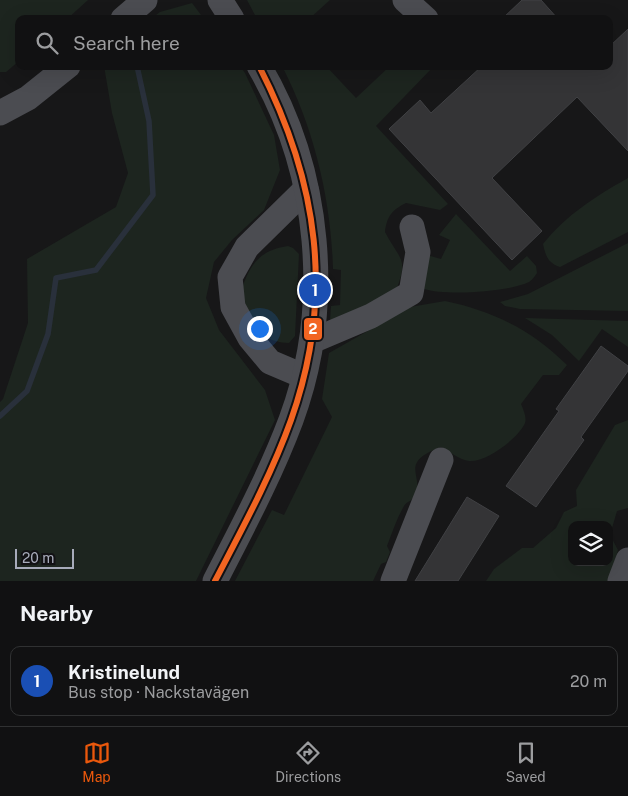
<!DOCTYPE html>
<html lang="en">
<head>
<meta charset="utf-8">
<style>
	body { margin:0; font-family:"Public Sans",sans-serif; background:#1a1a1b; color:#f1f3f6 }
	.controls { position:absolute; right:15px; bottom:15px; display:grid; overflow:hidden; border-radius:10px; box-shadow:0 5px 20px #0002 }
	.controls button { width:45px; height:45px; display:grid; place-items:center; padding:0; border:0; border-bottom:1px solid #303132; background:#111112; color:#f1f3f6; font:25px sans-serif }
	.scale { position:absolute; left:15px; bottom:12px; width:59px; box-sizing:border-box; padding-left:5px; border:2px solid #a7abba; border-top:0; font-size:14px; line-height:18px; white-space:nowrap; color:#a7abba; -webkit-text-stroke:4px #121114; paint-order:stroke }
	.you { position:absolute; left:259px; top:328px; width:18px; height:18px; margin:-12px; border:4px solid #fff; border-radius:50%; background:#1a73e8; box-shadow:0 0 0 8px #1a73e833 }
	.badge { display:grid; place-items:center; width:32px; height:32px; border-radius:50%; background:#ea580c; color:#fff; font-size:16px; font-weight:700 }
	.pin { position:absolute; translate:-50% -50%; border:2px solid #fff; box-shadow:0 1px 5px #0006 }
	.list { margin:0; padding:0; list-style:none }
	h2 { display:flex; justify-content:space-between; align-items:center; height:65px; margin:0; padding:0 20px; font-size:21px }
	h2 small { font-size:16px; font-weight:400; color:#9c9d9f }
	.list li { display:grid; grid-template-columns:32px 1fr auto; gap:15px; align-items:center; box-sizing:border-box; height:70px; margin:0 10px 10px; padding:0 10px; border:1px solid #303132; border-radius:10px }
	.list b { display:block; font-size:19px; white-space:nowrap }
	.list p { margin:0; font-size:16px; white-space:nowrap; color:#9c9d9f }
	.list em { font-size:16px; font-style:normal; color:#9c9d9f }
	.icon { flex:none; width:28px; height:28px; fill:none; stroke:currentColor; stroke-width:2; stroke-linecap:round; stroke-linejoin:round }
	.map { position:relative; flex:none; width:628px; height:581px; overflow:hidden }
	.search { position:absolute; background:#111112; box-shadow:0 5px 20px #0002; left:15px; right:15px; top:15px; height:55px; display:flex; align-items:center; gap:12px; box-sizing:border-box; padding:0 18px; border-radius:10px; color:#9c9d9f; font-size:19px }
	.sheet { height:145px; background:#111112 }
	nav { display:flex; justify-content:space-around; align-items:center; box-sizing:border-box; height:70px; border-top:1px solid #303132; background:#111112; font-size:14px; color:#9c9d9f }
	nav a { display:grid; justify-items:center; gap:2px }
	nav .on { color:#ea580c }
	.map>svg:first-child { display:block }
	.green { fill:#1d251f; fill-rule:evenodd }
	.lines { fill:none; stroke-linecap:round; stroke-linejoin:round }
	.stream { stroke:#29303b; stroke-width:5.5 }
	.building { fill:#343436; stroke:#404144 }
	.minor { stroke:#4b4c51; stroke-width:25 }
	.bus-1-casing { stroke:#121114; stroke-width:10 }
	.bus-1 { stroke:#f26522; stroke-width:6 }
	.line-badge { stroke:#121114; stroke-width:2 }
	.badge-label { font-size:14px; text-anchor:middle; font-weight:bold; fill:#fff }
</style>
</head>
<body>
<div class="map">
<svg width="628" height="581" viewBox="0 0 628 581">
	<rect width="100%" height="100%" fill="#171718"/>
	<!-- green -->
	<g class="green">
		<path d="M 0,0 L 88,0 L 67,19 L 19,19 L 19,61 L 6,72 L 0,72 Z"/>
		<path d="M 247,0 L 330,0 L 309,19 L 257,19 Z"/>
		<path d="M 192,3 L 204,19 L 151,19 L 160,12 Z"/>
		<path d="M 104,66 L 240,66 L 245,73 L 274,135 L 280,170 L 264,210 L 232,240 L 214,262 L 206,298 L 219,330 L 265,390 L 275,420 L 196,581 L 0,581 L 0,402 L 3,399 L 28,323 L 27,259 L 116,207 L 128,173 L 112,113 Z"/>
		<path d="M 282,66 L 326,66 L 356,98 L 390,66 L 434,66 L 376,126 L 448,204 L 440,210 L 406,203 C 392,210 387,216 385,232 C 401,262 409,258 395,293 L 330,321 L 331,306 L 340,305 L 341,270 L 333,269 C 331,199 314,128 282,66 Z"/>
		<path d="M 628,178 L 628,232 L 560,267 C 548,263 546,257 543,244 C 566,215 596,196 628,178 Z"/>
		<path d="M 456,214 L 510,271 L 527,256 L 536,266 L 537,273 C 535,276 532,280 529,282 C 509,292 446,296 424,289 L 427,255 L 441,259 L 450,240 L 439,235 Z"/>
		<path d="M 628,243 L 628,311 L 520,309 L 505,306 L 500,302 L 528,294 Z"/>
		<path d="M 288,246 L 293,248 L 299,254 L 295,336 L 289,343 C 257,342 253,322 240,296 C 247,269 257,250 288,246 Z"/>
		<path d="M 445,301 C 493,311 532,330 567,365 L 559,375 L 543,375 L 521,404 C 523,409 527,417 525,423 C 519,438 485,463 469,461 C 460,460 449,451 441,447 C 395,464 428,477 413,498 C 410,502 406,502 404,506 C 397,518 392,533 387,546 L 390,552 L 386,562 L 381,564 L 373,581 L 235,581 L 272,510 L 284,515 L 332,417 L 322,399 L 329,353 L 410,307 Z"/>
		<path d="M 525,318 L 628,321 L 628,347 L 602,329 L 579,361 L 552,335 Z"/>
		<path d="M 628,407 L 628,508 L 617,511 L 610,535 L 618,550 L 609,581 L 486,581 L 494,569 L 522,548 L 533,548 L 556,528 L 564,512 L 577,506 L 576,490 L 615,425 L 628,420 ZM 572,525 L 609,525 L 609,562 L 572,562 Z"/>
	</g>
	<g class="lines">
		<!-- stream -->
		<path class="stream" d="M 0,416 L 27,391 L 48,334 L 56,278 L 96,270 L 153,195 L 149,121 L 137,66"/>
	</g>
	<!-- building -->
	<g class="building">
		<path d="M 522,0 L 541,0 L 558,19 L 502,19 Z"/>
		<path d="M 628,29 L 628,151 L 577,97 L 492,178 L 542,231 L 512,260 L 389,129 L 420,100 L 431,113 L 482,66 L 609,66 L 609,47 Z"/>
		<path d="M 601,346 L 628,366 L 628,371 L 581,437 L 584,440 L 536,507 L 506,486 L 559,411 L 556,409 Z"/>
		<path d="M 467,497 L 499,516 L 458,581 L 415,581 Z"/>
	</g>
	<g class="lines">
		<!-- minor -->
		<g class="minor">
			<path d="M 220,0 L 232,19"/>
			<path d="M 405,0 L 426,19"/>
			<path d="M 123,19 L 145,0"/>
			<path d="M 0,113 L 28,98 L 68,66"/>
			<path d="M 312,341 L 371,316 L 411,293 L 418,252 L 412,227"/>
			<path d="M 303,376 L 270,362 L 250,338 L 233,307 L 230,277 L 247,247 L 306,189"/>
			<path d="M 215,581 C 242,528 270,476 291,420 C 333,307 321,171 259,66"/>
			<path d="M 393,581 L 441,460"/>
			<path d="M 620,581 L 628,560"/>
		</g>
		<defs>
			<path id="bus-1" d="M 215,581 C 242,529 271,476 291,420 C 335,296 318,181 259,66"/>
		</defs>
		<!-- bus-1 casing -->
		<use href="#bus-1" class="bus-1-casing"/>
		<!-- bus-1 -->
		<use href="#bus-1" class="bus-1"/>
	</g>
	<rect class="line-badge" x="303" y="317" width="20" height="24" rx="5" fill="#f26522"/>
	<g class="badge-label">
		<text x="313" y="334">2</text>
	</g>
</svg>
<div class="controls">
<button><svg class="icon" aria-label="layers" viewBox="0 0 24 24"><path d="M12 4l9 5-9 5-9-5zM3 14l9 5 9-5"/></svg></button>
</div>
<div class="scale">20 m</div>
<div class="you"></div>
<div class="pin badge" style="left:315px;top:290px;background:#1a4fb4">1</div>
<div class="search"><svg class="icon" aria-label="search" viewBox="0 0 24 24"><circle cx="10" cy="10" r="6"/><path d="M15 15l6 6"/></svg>Search here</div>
</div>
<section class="sheet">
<h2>Nearby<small></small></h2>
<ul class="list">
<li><span class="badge" style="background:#1a4fb4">1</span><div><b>Kristinelund</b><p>Bus stop · Nackstavägen</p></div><em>20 m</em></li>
</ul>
</section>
<nav>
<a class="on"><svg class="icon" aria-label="map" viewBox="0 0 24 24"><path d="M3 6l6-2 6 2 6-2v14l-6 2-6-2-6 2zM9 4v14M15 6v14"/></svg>Map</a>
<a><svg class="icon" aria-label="directions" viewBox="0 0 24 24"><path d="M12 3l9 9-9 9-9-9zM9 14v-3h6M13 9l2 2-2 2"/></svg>Directions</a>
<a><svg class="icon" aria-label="saved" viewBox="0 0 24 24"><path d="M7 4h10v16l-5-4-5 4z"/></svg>Saved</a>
</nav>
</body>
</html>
